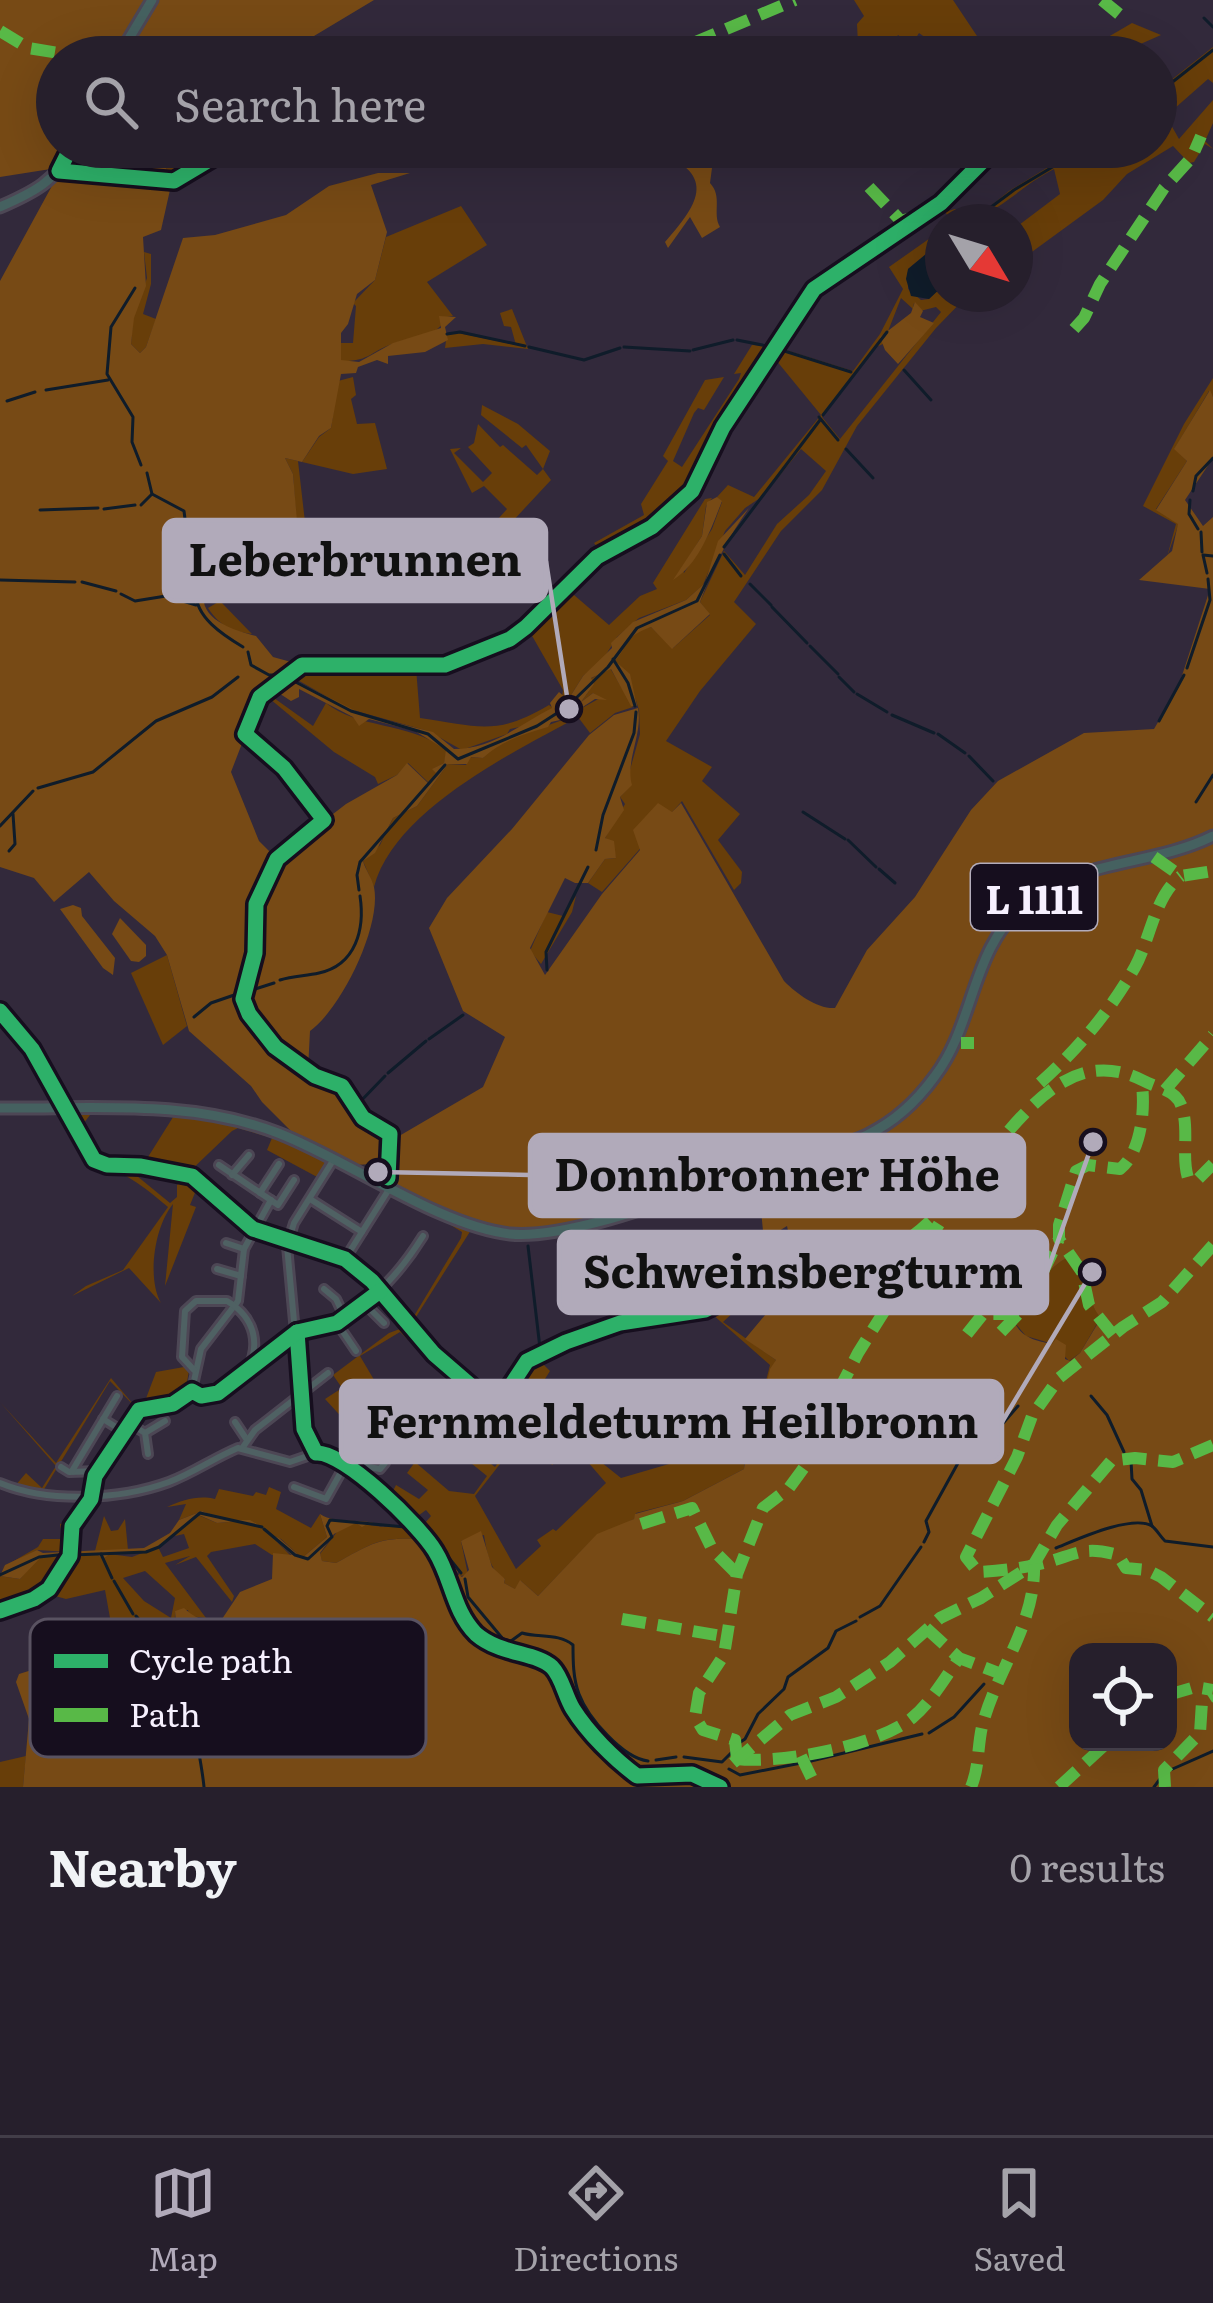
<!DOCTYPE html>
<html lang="en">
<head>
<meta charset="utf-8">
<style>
	body { margin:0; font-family:Literata,serif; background:#322c38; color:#f1f3f6 }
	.controls { position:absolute; right:36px; bottom:36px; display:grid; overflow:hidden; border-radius:24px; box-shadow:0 12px 48px #0002 }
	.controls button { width:108px; height:108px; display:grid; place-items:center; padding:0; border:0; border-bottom:3px solid #423d48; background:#261f2c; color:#f1f3f6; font:60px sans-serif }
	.compass { position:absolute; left:925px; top:204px; width:108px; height:108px; border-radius:50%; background:#261f2c; box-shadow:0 12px 48px #0002; rotate:128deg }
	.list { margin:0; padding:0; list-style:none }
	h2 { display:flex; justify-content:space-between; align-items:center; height:156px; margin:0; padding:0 48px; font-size:51px }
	h2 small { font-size:39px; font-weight:400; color:#a4a2a9 }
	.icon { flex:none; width:66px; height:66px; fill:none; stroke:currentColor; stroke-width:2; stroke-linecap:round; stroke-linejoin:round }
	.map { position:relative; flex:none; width:1213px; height:1787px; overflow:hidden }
	.search { position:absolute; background:#261f2c; box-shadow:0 12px 48px #0002; left:36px; right:36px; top:36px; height:132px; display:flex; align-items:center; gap:30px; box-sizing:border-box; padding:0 42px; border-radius:66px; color:#a4a2a9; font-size:45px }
	.sheet { height:348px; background:#261f2c }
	nav { display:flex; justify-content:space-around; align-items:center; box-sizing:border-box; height:168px; border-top:3px solid #423d48; background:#261f2c; font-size:33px; color:#a4a2a9 }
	nav a { display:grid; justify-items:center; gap:6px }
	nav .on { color:#b1aaba }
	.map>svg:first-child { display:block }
	.green { fill:#683e09; fill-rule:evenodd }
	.forest { fill:#774a15; fill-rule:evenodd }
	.water { fill:#0f1c2a }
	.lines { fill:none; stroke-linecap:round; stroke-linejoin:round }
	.stream { stroke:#0f1c2a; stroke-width:3 }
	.minor-casing { stroke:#4d4755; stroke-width:12 }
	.major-casing { stroke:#4d4755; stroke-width:15 }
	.minor { stroke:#4f6163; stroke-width:6 }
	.major { stroke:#456160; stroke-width:9 }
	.quiet { stroke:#58b947; stroke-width:12; stroke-dasharray:24 12; stroke-linecap:butt }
	.cycleway-casing { stroke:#160e1e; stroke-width:22 }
	.cycleway { stroke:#2db169; stroke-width:15 }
	.labels { text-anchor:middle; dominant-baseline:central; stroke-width:12; stroke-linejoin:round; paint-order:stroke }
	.shield { fill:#160e1e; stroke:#b3acbb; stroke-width:3 }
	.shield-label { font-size:39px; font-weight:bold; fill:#f6f0fe }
	.key { fill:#160e1e; stroke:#595261; stroke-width:3 }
	.key-label { font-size:33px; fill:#f6f0fe }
	.leader { fill:none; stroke:#b1aaba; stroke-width:4.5 }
	.callout-dot { fill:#b1aaba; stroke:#160e1e; stroke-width:4.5 }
	.callout { fill:#b1aaba; stroke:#b1aaba; stroke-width:4.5 }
	.callout-label { font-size:45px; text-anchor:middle; font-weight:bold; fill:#111 }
</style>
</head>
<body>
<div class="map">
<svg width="1213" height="1787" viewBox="0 0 1213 1787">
	<rect width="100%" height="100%" fill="#32293b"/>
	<!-- green -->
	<g class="green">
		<path d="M 854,0 L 953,0 L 977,36 L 952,57 L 919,33 L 912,44 L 898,35 L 883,57 L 847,57 L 844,52 L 853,43 L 858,44 L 857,24 L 864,16 Z"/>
		<path d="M 1132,23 L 1161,35 L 1111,57 L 1074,57 Z"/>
		<path d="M 1213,47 L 1213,83 L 1208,79 L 1166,116 L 1179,139 L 1213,100 L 1213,123 L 1205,141 L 1213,149 L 1205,144 L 1194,162 L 1189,163 L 1173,146 L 1127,174 L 1103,200 L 1025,257 L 1018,250 L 1015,252 L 1015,228 L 1060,194 L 1054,169 C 1013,190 993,222 951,222 L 942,206 L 948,211 L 955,209 L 972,219 L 977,217 L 1009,191 L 1081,147 L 1156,147 L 1156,92 Z"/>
		<path d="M 167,147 L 212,147 L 212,157 L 172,180 L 166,179 Z"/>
		<path d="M 958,185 L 904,231 L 848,266 L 860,254 Z"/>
		<path d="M 461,206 L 487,245 L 427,282 L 453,316 L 447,317 C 434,340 417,335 395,343 C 370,351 370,362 340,361 L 340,343 L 353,343 L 356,306 L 353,303 L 375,280 L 386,237 Z"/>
		<path d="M 943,229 L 943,240 L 908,269 L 908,289 L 921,300 L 929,299 L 942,286 L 943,294 L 969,294 L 936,328 L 857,426 L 822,490 L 781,531 L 734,602 L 756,624 L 700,691 L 666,741 L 712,767 L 702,781 L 740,814 L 718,840 L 742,872 L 741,883 L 734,890 L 682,801 L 602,892 L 588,883 L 605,859 L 616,858 L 611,842 L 605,838 L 625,804 L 620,797 L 631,785 L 628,777 L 640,734 L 639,710 L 627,673 L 615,661 C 625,645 629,631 651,627 L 673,648 L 710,615 L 700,602 L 724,551 L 745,575 L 777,524 L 809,495 L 826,471 L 801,449 L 763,496 L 745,508 L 725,531 L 703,585 L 686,600 L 639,618 L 617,637 L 602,661 L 583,676 L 568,700 L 562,697 L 563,690 L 527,627 L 567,589 L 609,625 L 640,596 L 657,589 L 653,583 L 705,499 L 712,498 L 706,506 L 702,536 L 682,568 L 684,573 L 712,529 L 722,502 L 717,497 L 728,485 L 754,497 L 821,415 L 771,354 L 723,427 L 692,491 L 652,527 L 602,553 L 594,543 L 644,515 L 641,504 L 668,461 L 663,456 L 705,380 L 724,377 L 704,410 L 698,408 L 694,413 L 673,461 L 682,467 L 739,379 L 741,373 L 734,374 L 752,345 L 776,347 L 853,371 L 880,334 L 903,289 L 889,267 ZM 901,298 L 913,309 L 914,303 L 920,311 L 936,307 L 941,312 L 840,439 L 822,417 L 876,347 L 883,344 Z"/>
		<path d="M 144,252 L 151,254 L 151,284 L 143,314 L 156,319 L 146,347 L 140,353 L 131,344 L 133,319 L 147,278 Z"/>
		<path d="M 512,309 L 528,349 L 483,344 L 445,348 L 447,334 L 454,332 L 516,345 L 511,327 L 504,326 L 500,313 Z"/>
		<path d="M 353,377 L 356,395 L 351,399 L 357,424 L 375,423 L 387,469 L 353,474 L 302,462 L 319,437 L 331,428 L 338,381 Z"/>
		<path d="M 1213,378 L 1213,397 L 1209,391 L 1175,448 L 1187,461 L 1156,509 L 1179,523 L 1167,557 L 1176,524 L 1143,506 L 1184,424 Z"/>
		<path d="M 482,405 L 518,424 L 550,451 L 543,469 L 551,480 L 496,539 L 490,528 L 507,509 L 484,486 L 472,493 L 450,449 L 461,448 L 454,453 L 483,482 L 492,473 L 468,447 L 474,443 L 478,424 L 500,447 L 503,445 L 537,475 L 543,469 L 526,445 L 522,448 L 481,415 Z"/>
		<path d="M 285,458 L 298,461 L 309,557 L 299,561 L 293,474 Z"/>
		<path d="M 220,601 L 252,634 C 231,631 221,627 208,608 Z"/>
		<path d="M 362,663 L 416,668 L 420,718 C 478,726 495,737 549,705 L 553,708 L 524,726 L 510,729 L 507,734 L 462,750 L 428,731 L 349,709 L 294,678 L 296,669 L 302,665 Z"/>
		<path d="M 610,668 L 633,707 L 615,713 L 590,733 L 578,717 C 514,752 394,810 374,887 L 363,861 L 380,845 L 393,818 L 417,806 L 448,764 L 466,765 L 470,757 L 483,758 L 494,745 L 576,715 L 575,712 L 600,698 L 593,693 L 581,702 L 589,691 L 590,679 Z"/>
		<path d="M 272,688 L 274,698 L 313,726 L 326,703 C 358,729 406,721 447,750 L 444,763 L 433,769 L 437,772 L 429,783 L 408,763 L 397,775 L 378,784 L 375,777 L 334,752 L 264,694 Z"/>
		<path d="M 576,896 L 572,912 L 541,964 L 530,951 L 547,912 L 563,916 Z"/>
		<path d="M 167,955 L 187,1026 L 163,1045 L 131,973 Z"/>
		<path d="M 68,1111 L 174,1111 L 248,1124 L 323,1156 L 325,1163 L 319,1178 L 267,1150 L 272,1138 L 238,1128 L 232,1131 L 187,1174 L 199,1183 L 190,1205 L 196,1207 L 165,1286 L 173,1204 C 154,1227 147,1279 161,1303 L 129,1268 L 72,1296 L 86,1286 L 123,1270 L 168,1207 C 142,1185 125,1172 92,1162 L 126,1167 L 170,1203 L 177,1197 L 177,1185 L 182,1180 L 179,1178 L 181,1172 L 143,1165 L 175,1114 L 90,1115 L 77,1132 Z"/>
		<path d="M 758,1174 L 758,1181 L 557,1238 L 516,1241 L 471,1230 L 409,1328 L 482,1399 L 520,1401 L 508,1393 L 523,1366 L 535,1356 L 550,1371 L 538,1390 L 590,1433 L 577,1443 L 621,1478 L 748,1441 L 744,1450 L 744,1469 L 683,1501 L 636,1513 L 634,1519 L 590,1542 L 538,1596 L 521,1581 L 516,1590 L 504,1583 L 505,1579 C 489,1570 487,1552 484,1535 L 461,1541 L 468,1575 L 459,1576 L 459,1567 L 443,1565 L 419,1530 L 431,1516 L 426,1510 L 411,1521 L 399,1510 L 404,1501 L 392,1493 L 396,1485 L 419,1499 L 428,1490 L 407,1473 L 415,1462 L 449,1491 L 474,1494 L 487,1476 L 466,1459 L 474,1451 L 495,1467 L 512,1442 L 507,1436 L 510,1433 L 518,1438 L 528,1424 L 498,1400 L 455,1409 L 446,1417 L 438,1412 L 407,1451 L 411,1441 L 405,1447 L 391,1441 L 384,1446 L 387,1434 L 363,1413 L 348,1424 L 325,1399 L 342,1388 L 333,1375 L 389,1333 L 408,1326 L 461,1238 L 462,1232 L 418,1205 L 441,1213 ZM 400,1332 L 465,1395 L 423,1394 L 403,1414 L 380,1390 L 360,1356 ZM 529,1427 L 552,1465 L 574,1446 L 606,1483 L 556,1531 L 553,1529 L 537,1540 L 541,1546 L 516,1569 L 475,1496 Z"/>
		<path d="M 1075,1255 C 1091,1274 1084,1299 1101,1317 L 1080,1353 L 1069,1361 L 1053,1344 L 1026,1336 L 1015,1323 C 1030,1300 1046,1262 1075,1255 Z"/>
		<path d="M 732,1297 L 738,1308 L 723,1322 L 776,1360 L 754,1428 L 770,1365 L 712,1314 L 710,1309 Z"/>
		<path d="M 184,1367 L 189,1371 L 185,1393 L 172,1403 L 142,1409 L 156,1372 Z"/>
		<path d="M 111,1378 L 138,1410 L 110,1381 L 43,1491 L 81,1495 C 52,1497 27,1491 0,1481 L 15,1486 L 26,1473 L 42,1488 L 56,1466 L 0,1402 L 56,1463 Z"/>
		<path d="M 269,1487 L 281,1492 L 276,1509 L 311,1528 L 320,1514 L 327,1537 L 302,1558 L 281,1539 L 269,1534 L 291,1556 L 272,1555 L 255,1544 L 211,1552 L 207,1556 L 234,1596 L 232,1602 L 196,1557 L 175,1565 L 190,1556 L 165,1563 L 206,1618 L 189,1616 L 188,1610 L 175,1611 C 175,1623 175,1633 162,1640 L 110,1618 L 105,1590 L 66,1599 L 48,1594 L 59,1590 L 54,1583 L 71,1557 L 96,1554 L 103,1559 L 109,1554 L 132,1557 L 158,1547 L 163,1557 L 189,1548 L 184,1534 L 175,1536 L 184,1523 L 198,1515 L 217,1523 L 250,1520 L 226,1520 L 202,1511 L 179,1520 L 186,1504 L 167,1507 C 183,1500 198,1495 215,1499 L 219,1489 L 253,1496 L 256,1492 L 266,1495 ZM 145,1571 L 175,1598 L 171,1618 L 144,1601 L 123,1578 Z"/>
		<path d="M 104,1516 L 111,1531 L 118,1530 L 125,1519 L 128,1550 L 95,1551 Z"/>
		<path d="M 73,1521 L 70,1552 L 37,1550 L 0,1569 L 38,1547 L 43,1539 L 63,1539 L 60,1524 Z"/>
		<path d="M 356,1523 L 383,1527 L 407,1524 L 421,1539 C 377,1537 373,1543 336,1563 L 322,1561 L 320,1554 L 340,1528 Z"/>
		<path d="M 62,1555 L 67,1558 L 43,1593 L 0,1610 L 0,1576 L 20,1579 L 39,1556 Z"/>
		<path d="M 26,1756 L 23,1787 L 0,1787 L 0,1762 Z"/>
	</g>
	<!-- forest -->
	<g class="forest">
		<path d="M 0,0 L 374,0 L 279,57 L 57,57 L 57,147 L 167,147 L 166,179 L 172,181 L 161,230 L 143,237 L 146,286 L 134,318 L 131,344 L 140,353 L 146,347 L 183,238 L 215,235 L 286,215 L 329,186 L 378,173 L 410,173 L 371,185 L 387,232 L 375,280 L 357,294 L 348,324 L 341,333 L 341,360 L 359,362 L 393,343 L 441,328 L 439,316 L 456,317 L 445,327 L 448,340 L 425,352 L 388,356 L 388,364 L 377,360 L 358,367 L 356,373 L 341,374 L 331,428 L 319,436 L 302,462 L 285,458 L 293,474 L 297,521 L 215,550 L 219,563 C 217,569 212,573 209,578 C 188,617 231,629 256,636 L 273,657 L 302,665 L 296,668 L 296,681 L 364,715 L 433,732 L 454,749 C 493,749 520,724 552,708 L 550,703 L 559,692 L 568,700 L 583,676 L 612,648 L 611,643 L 633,622 L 686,600 L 705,583 L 718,541 L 749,508 C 729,536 713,567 700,602 L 710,614 L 672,649 L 651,627 C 624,637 631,642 615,661 L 630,674 L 637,706 L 631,706 L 611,669 L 591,678 L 594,684 L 581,702 L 593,693 L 607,700 L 595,699 L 575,712 L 574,717 L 551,722 L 548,727 C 525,734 502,740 483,758 L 471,757 L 467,764 L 448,764 L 417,806 L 393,818 L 375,853 L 363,861 C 365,869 372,878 374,887 C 382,926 341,1009 310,1031 L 308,1070 C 339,1084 342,1091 359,1117 C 367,1128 383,1134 394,1139 L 483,1087 L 505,1037 L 463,1011 L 429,928 L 447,898 L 512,829 L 589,735 L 614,715 L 638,708 C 643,734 625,761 632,785 L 620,797 L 624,810 L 605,838 L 614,841 L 616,858 L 605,859 L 588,883 L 575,883 L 565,878 L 530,948 L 545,975 L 602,894 L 640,850 L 633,830 L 658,803 L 672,812 L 681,803 L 784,981 C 797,994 817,1009 835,1008 L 867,950 L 915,897 L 971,810 L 998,781 L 1084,733 L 1154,729 L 1178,688 L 1210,589 L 1139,580 L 1172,551 L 1178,524 L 1156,510 L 1187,461 L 1174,449 L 1210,390 L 1213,397 L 1213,458 L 1185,500 L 1203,526 L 1213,517 L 1213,1787 L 23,1787 L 29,1719 L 16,1682 L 19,1674 L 35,1669 L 80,1675 L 156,1666 L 161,1640 L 169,1636 L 170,1628 L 176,1624 L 175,1611 L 184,1608 C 195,1618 204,1623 222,1619 L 240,1592 L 272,1579 L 273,1553 L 292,1555 L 268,1534 L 279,1538 L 302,1558 L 327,1537 L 320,1514 C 338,1526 364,1516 385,1527 L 369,1523 L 362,1527 L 356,1523 L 334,1534 L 320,1553 L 322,1561 L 336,1563 C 372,1543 379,1537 421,1539 L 439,1566 L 446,1563 L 459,1567 L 457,1574 L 462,1577 L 469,1570 L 461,1541 L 481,1531 L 492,1567 L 505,1579 L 504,1583 L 515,1589 L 520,1580 L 538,1596 L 597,1534 L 634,1519 L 635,1514 L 683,1501 L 744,1469 L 748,1432 L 758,1421 L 770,1369 L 776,1360 L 745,1339 L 781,1296 L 796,1269 L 787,1226 L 774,1234 L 763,1231 L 757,1168 C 697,1188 562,1242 504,1230 C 464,1222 427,1202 392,1182 L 390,1174 L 373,1164 L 354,1165 L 295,1135 L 262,1102 L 251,1086 L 189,1031 L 167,955 L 155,936 L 114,901 L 89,872 L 54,902 L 34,878 L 0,867 L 0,281 L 59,173 L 57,168 L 0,177 ZM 271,688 L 291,701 L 299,697 L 299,689 L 353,717 L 359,726 L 369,719 L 415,731 L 446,750 L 444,763 L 432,769 L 436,773 L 428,783 L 407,763 L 397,775 L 346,804 L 276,858 L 259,841 L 231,772 L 260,697 ZM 1075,1255 C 1091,1273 1084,1299 1101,1318 L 1080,1353 L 1070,1361 L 1065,1359 L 1066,1345 L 1056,1339 L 1052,1344 C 1037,1341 1022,1338 1015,1323 C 1029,1300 1047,1262 1075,1255 ZM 1078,1652 L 1168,1652 L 1168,1742 L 1078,1742 Z"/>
		<path d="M 650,147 L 700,147 L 712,168 L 710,183 C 723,197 712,213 720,227 L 702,238 L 690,217 L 668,248 L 665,242 C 707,195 712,173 650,147 Z"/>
		<path d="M 915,302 L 923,311 L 920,317 L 934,323 L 898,364 L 885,350 L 880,337 L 911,313 Z"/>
		<path d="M 717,497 L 722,501 C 711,529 699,564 673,580 L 702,536 L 707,502 Z"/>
		<path d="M 73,905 L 81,908 L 82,916 L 115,958 L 113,975 L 103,968 L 60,909 Z"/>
		<path d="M 120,918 L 146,945 L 146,956 L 139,962 L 131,961 L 112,934 Z"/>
		<path d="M 202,1511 L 226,1520 L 250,1520 L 262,1527 L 239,1521 L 217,1523 L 199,1515 C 160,1539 164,1558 111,1553 L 103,1559 L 96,1554 L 66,1559 L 62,1555 L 42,1556 L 20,1579 L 0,1576 L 5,1565 L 37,1550 L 43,1553 L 144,1548 L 170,1533 L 179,1520 Z"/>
	</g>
	<!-- water -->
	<path class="water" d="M 943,240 L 943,286 L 929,299 L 911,296 L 906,279 L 908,269 Z"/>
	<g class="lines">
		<!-- stream -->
		<g class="stream">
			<path d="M 1204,18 L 1213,27"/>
			<path d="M 1156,95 L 1213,50"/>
			<path d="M 975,219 L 1014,190 L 1086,147"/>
			<path d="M 135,288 L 111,327 L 107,374 L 133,417 L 132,442 L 141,465"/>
			<path d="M 447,334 L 460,332 L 525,346"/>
			<path d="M 737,340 L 772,347"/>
			<path d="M 529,347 L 584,360 L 620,348"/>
			<path d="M 624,347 L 690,351"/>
			<path d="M 778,349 L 851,372"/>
			<path d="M 693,350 L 733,340"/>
			<path d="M 904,370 L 931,400"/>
			<path d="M 46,390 L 108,380"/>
			<path d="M 7,401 L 35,392"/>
			<path d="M 823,415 L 887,332"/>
			<path d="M 819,417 L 838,440"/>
			<path d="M 846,449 L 873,478"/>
			<path d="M 147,473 L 152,494 L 184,511 L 193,582"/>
			<path d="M 1193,491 L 1196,476 L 1213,458"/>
			<path d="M 1190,500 L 1189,514 L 1198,529"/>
			<path d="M 141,505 L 152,494"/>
			<path d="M 104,509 L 135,505"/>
			<path d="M 40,510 L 98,508"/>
			<path d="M 1201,532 L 1202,552"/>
			<path d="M 724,547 L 820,420"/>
			<path d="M 724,554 L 741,576"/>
			<path d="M 1207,573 L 1203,555 L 1213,556"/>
			<path d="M 0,580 L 75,582"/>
			<path d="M 82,582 L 116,591"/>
			<path d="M 750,584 L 771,605"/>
			<path d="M 196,592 C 195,617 223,635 243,647"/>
			<path d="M 121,594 L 135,601 L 166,596 L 196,605"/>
			<path d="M 772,607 L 807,643"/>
			<path d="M 810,646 L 838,674"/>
			<path d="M 248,652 L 251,665 L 269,675 L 280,675"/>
			<path d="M 613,659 L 628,683 L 635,706"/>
			<path d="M 1187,668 L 1210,600 L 1208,579"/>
			<path d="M 286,677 L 351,711 L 428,734 L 458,759 L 537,726 L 568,706"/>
			<path d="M 839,677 L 854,692"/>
			<path d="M 857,694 L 887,712"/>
			<path d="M 572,702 L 608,667 L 637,628 L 697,601 L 720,555"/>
			<path d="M 892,715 L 934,733"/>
			<path d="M 1159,721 L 1184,675"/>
			<path d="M 938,734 L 965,753"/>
			<path d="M 969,756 L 993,781"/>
			<path d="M 38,788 L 93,772 L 156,721 L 212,697 L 238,677"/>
			<path d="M 1196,802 L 1213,775"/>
			<path d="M 803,812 L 845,839"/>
			<path d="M 0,826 L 33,791"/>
			<path d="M 848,840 L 876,867"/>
			<path d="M 596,850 L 603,815 L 634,733 L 636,712"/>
			<path d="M 9,851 L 15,844 L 13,814"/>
			<path d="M 879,869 L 895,883"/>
			<path d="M 359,890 L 357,875 L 360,862 L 445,765"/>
			<path d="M 547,970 L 546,952 L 588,867"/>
			<path d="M 280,980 C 293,976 306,976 319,973 C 356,965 365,929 360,896"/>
			<path d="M 246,992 L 274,983"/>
			<path d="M 194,1017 L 211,1003 L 240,993"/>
			<path d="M 429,1039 L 463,1015"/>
			<path d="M 388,1073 L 426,1041"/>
			<path d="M 357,1105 L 385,1076"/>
			<path d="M 528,1246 L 540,1348"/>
			<path d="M 1091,1396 L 1107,1415 L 1124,1452"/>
			<path d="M 1131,1461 L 1132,1479 L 1141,1490 L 1152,1526"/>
			<path d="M 264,1529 L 295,1555 L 308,1559 L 332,1537 L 327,1526 L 330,1520 L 405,1527"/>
			<path d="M 924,1542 L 929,1532 L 926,1521 L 958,1463 L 992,1436 L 1018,1406"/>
			<path d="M 441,1548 L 461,1573"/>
			<path d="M 1056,1548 C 1076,1540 1132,1514 1152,1526 C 1157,1530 1160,1536 1165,1541 L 1213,1547"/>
			<path d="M 101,1554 L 112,1578"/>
			<path d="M 73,1555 L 146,1552 L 159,1547 L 200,1513 L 262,1527"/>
			<path d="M 0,1575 L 39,1557 L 67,1554"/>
			<path d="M 465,1579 L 468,1597 L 503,1639 L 511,1641 L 522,1633 C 538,1638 559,1633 573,1645 C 573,1660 573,1679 579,1694 C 588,1718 623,1758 648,1761"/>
			<path d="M 114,1581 L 133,1614"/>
			<path d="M 136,1616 C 150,1635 178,1629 192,1647 C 207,1669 194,1698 195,1721 C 196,1743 202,1765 204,1787"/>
			<path d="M 860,1617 L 880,1606 L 921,1547"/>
			<path d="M 929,1733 L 954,1717 L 984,1684"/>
			<path d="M 739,1743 L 745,1739 L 758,1714 L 784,1689 L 788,1677 L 828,1648 L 836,1631 L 856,1621"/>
			<path d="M 684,1757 L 722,1762 L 733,1751"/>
			<path d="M 656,1760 L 676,1757"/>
			<path d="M 807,1762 L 922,1734"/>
			<path d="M 729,1769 L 740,1775 L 801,1763"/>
			<path d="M 1168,1771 L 1213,1751"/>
			<path d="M 1154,1787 L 1160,1779"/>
		</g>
		<defs>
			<g id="minor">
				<path d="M 219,1165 L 278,1205 L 294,1180"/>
				<path d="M 232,1175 L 249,1155"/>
				<path d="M 260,1193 L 279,1164"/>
				<path d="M 310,1199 L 362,1232"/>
				<path d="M 225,1205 C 259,1240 303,1241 346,1260 C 371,1271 388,1302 405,1322"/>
				<path d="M 226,1243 L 244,1249"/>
				<path d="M 345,1259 L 391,1186"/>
				<path d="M 217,1269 L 241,1276"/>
				<path d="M 324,1289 L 336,1299 L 345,1318"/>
				<path d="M 364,1303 L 384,1323"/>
				<path d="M 337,1323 L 356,1351"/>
				<path d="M 298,1332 C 355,1322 393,1284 423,1236"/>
				<path d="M 192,1390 L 201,1349 L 238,1301 L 244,1249 L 271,1200"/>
				<path d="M 192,1391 C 233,1414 288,1337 227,1301 L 196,1301 L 185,1311 L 182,1357 L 194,1370"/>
				<path d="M 176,1403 L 192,1391"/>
				<path d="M 103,1419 L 124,1432"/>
				<path d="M 235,1422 L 247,1440"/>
				<path d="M 129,1423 L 145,1433 L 148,1454"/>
				<path d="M 145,1433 L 165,1421"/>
				<path d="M 243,1447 L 255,1430 L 328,1373"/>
				<path d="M 316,1453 C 344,1451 420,1526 435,1551 C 452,1578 453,1611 476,1634 C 500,1655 536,1652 552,1667 C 562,1677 565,1696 573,1709 C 588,1733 614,1759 637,1776 L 692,1774 L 720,1787"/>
				<path d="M 316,1453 L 304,1429 L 287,1246 L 294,1223 L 334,1159"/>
				<path d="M 346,1463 L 380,1469 L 385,1463 L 388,1447"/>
				<path d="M 61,1467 L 69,1472 L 99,1471"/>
				<path d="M 72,1471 L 117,1396"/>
				<path d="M 0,1483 C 48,1503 120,1500 169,1482 C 193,1473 214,1458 238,1448 L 290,1462 L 316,1453"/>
				<path d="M 294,1487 L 326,1499 L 346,1463"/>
				<path d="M 91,1495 L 95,1476 L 139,1410"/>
			</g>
			<g id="major">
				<path d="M 118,57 L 152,0"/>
				<path d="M 0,207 C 32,193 58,181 71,147"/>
				<path d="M 0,1108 C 93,1109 190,1099 278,1133 C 348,1160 439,1226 510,1234 C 573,1240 691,1191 755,1171 C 792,1159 832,1151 867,1135 C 894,1122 917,1101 935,1076 C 976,1022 970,948 1027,902 C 1080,859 1153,866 1213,836"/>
			</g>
		</defs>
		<!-- minor casing -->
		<use href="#minor" class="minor-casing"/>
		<!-- major casing -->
		<use href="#major" class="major-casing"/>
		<!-- minor -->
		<use href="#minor" class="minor"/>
		<!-- major -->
		<use href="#major" class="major"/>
		<!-- quiet -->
		<g class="quiet">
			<path d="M 1102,0 L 1119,14"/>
			<path d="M 0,31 L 28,48 L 84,57"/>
			<path d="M 660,57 L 795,0"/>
			<path d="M 869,187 L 901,221 L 915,217"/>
			<path d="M 1074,329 L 1084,318 L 1100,284 L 1164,188 L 1192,157 L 1201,136"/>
			<path d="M 1154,857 L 1181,876 L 1213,871"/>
			<path d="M 961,1043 L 974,1043"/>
			<path d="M 1040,1083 C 1078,1049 1110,1011 1135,967 C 1150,940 1155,895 1181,876"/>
			<path d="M 1165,1090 L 1213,1035"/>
			<path d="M 1213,1245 L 1162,1302 L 1123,1327 L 1059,1378 L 1032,1416 L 1017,1457 L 966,1557 L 978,1572 C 1000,1571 1024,1568 1044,1563 C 1075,1555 1083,1545 1118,1555 L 1126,1568 L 1147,1570 L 1161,1577 L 1213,1617"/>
			<path d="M 846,1263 C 972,1256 1021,1018 1144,1081 C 1157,1088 1176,1090 1181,1105 C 1190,1128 1181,1155 1188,1178 L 1198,1179 L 1213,1164"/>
			<path d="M 1001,1332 L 1026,1306 L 1059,1239"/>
			<path d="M 967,1334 L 983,1314 L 1010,1314 L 1026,1306"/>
			<path d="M 1113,1335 L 1089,1305 L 1082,1272 L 1059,1239 L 1059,1225 L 1076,1171 L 1088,1165 L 1120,1169 C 1142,1152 1146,1105 1141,1079"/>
			<path d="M 641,1524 L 692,1508 L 712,1549 L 737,1574"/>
			<path d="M 622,1619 L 728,1637"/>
			<path d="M 926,1628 L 959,1658 L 1004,1675"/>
			<path d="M 1168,1695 L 1195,1687 L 1213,1690"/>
			<path d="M 801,1756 L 816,1787"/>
			<path d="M 737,1759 L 735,1740 L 703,1730 L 695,1717 L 699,1693 L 724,1655 L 737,1574 L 763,1508 L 789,1488 L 819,1447 L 831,1421 L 836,1396 L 858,1353 L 939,1224"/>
			<path d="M 737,1759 C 780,1764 878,1746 912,1718 C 931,1702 945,1678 959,1658"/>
			<path d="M 733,1763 L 790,1715 L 836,1697 L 890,1662 L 940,1618 L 981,1598 L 1034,1564 L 1057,1525 L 1111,1461 L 1135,1458 L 1173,1462 L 1213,1445"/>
			<path d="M 971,1787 C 980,1766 977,1744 983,1723 C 998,1668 1036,1623 1034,1564"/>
			<path d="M 1059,1787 L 1108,1742"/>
			<path d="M 1165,1787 L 1164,1770 L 1200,1733 L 1202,1702 L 1213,1695"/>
		</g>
		<defs>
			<g id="cycleway">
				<path d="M 71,147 L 59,171 L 174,181 L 231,147"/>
				<path d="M 0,1011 L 32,1049 L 94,1160 L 107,1165 L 141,1166 L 192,1176 L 253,1229 L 345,1259 L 372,1281 L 434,1354 L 485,1398 L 504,1396 L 527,1361 L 566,1342 L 620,1323 L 705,1310 L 793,1266 L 856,1262"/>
				<path d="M 388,1178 L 390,1134 L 363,1118 L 342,1086 L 315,1076 L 275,1047 L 249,1014 L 243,999 L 255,953 L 256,904 L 277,859 L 324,820 L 284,768 L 245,734 L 260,697 L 302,665 L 445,665 L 510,639 L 526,627 L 597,557 L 652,527 L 692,491 L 723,427 L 814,289 L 941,203 L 997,147"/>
				<path d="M 297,1332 L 304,1429 L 316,1453 C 344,1451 420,1526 435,1551 C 452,1578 453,1611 476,1634 C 500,1655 536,1652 552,1667 C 562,1677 565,1696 573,1709 C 588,1733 614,1759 637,1776 L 692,1774 L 720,1787"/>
				<path d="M 0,1611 L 34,1599 L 49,1589 L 70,1556 L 72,1526 L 91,1499 L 95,1476 L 139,1410 L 173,1404 L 192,1391 L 201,1396 L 218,1393 L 297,1332 L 337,1323 L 380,1291"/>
			</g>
		</defs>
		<!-- cycleway casing -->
		<use href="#cycleway" class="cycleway-casing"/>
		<!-- cycleway -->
		<use href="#cycleway" class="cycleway"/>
	</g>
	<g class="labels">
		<!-- shield labels -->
		<rect class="shield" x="971" y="864" width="126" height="66" rx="9"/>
		<g class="shield-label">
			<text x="1034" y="897">L 1111</text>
		</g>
	</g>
	<!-- legend -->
	<rect x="30" y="1619" width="396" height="138" rx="18" class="key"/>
	<rect x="54" y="1654" width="54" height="14" fill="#2db169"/>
	<rect x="54" y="1708" width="54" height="14" fill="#58b947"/>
	<g class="key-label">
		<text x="129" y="1673">Cycle path</text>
		<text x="129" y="1727">Path</text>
	</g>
	<!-- callouts -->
	<path class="leader" d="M569 709L546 561M378 1172L530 1175M1093 1142L1047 1272M1092 1272L1002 1422"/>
	<g class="callout-dot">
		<circle cx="569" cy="709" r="12"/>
		<circle cx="378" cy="1172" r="12"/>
		<circle cx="1093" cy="1142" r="12"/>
		<circle cx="1092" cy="1272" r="12"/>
	</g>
	<g class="callout">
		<rect x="164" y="520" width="382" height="81" rx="12"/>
		<rect x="530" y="1135" width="494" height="81" rx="12"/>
		<rect x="559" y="1232" width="488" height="81" rx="12"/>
		<rect x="341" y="1381" width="661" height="81" rx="12"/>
	</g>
	<g class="callout-label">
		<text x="355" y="576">Leberbrunnen</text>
		<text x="777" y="1191">Donnbronner Höhe</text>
		<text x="803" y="1288">Schweinsbergturm</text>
		<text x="672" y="1438">Fernmeldeturm Heilbronn</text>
	</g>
</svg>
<div class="controls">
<button><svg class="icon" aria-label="locate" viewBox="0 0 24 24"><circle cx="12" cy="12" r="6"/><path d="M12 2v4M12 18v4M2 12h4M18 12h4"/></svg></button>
</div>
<svg class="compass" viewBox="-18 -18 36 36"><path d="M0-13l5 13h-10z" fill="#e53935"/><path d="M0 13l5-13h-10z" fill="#a4a2a9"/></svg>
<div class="search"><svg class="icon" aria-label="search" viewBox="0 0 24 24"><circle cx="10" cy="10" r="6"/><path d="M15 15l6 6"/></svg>Search here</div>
</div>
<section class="sheet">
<h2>Nearby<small>0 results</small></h2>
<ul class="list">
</ul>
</section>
<nav>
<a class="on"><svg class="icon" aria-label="map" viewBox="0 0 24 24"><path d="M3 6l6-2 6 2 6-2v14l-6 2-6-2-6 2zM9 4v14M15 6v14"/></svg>Map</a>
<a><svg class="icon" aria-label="directions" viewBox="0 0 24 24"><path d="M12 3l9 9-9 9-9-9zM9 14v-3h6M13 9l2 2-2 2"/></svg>Directions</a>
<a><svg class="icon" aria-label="saved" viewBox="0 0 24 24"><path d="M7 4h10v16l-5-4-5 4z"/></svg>Saved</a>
</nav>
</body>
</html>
